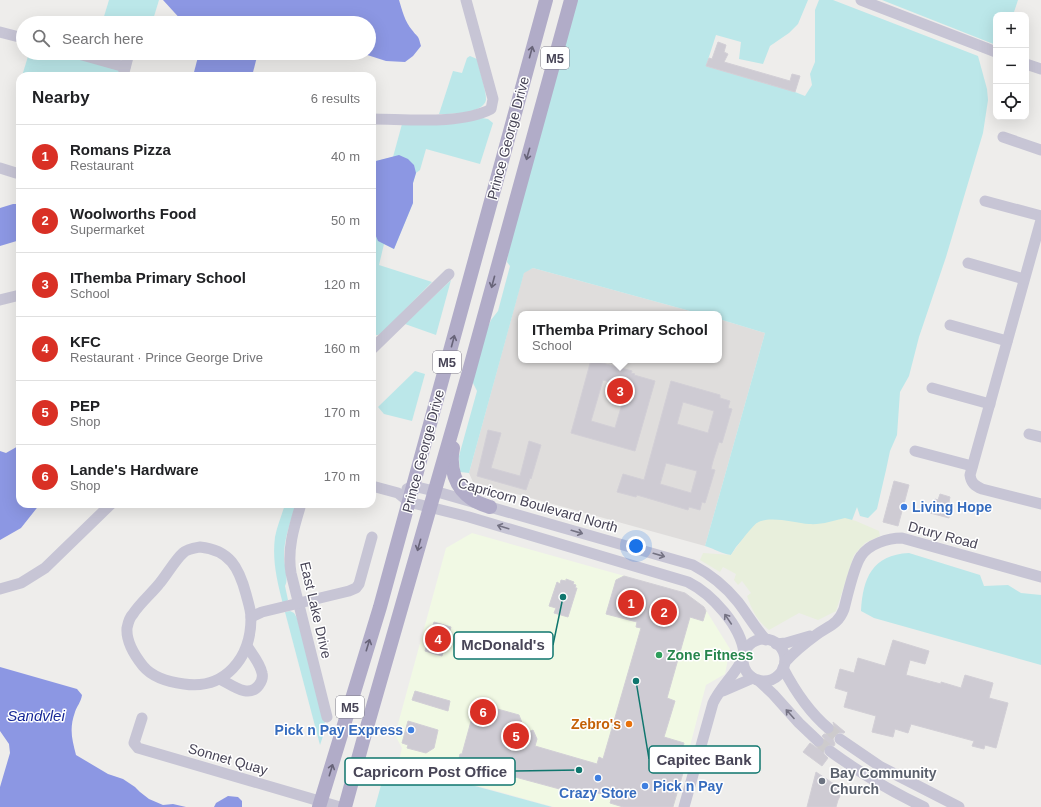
<!DOCTYPE html>
<html lang="en">
<head>
<meta charset="utf-8">
<style>
	body { margin:0; font-family:Helvetica,sans-serif; background:#f6f6f6; color:#202124 }
	.controls { position:absolute; right:12px; top:12px; display:grid; overflow:hidden; border-radius:8px; box-shadow:0 4px 16px #0002 }
	.controls button { width:36px; height:36px; display:grid; place-items:center; padding:0; border:0; border-bottom:1px solid #e0e0e0; background:#fff; color:#202124; font:20px sans-serif }
	.you { position:absolute; left:636px; top:546px; width:14px; height:14px; margin:-10px; border:3px solid #fff; border-radius:50%; background:#1a73e8; box-shadow:0 0 0 6px #1a73e833 }
	.badge { display:grid; place-items:center; width:26px; height:26px; border-radius:50%; background:#d93025; color:#fff; font-size:13px; font-weight:700 }
	.pin { position:absolute; translate:-50% -50%; border:2px solid #fff; box-shadow:0 1px 4px #0006 }
	.popup { position:absolute; left:518px; top:311px; width:204px; height:52px; box-sizing:border-box; display:grid; place-content:center; border-radius:8px; background:#fff; filter:drop-shadow(0 1px 3px #0005); font-size:13px; white-space:nowrap; color:#757577 }
	.popup b { font-size:15px; color:#202124 }
	.popup::after { content:''; position:absolute; left:50%; top:100%; margin-left:-8px; border:8px solid transparent; border-top-color:#fff }
	.list { margin:0; padding:0; list-style:none }
	h2 { display:flex; justify-content:space-between; align-items:center; height:52px; margin:0; padding:0 16px; font-size:17px }
	h2 small { font-size:13px; font-weight:400; color:#757577 }
	.list li { display:grid; grid-template-columns:26px 1fr auto; gap:12px; align-items:center; box-sizing:border-box; height:64px; padding:0 16px; border-top:1px solid #e0e0e0 }
	.list b { display:block; font-size:15px; white-space:nowrap }
	.list p { margin:0; font-size:13px; white-space:nowrap; color:#757577 }
	.list em { font-size:13px; font-style:normal; color:#757577 }
	.icon { flex:none; width:22px; height:22px; fill:none; stroke:currentColor; stroke-width:2; stroke-linecap:round; stroke-linejoin:round }
	.map { position:relative; flex:none; width:1041px; height:807px; overflow:hidden }
	.search { position:absolute; background:#fff; box-shadow:0 4px 16px #0002; left:16px; top:16px; width:360px; height:44px; display:flex; align-items:center; gap:10px; box-sizing:border-box; padding:0 14px; border-radius:22px; color:#757577; font-size:15px }
	.panel { position:absolute; background:#fff; box-shadow:0 4px 16px #0002; left:16px; top:72px; width:360px; height:436px; border-radius:12px }
	.map>svg:first-child { display:block }
	.commercial { fill:#f1f9e4 }
	.education { fill:#dfdddc }
	.green { fill:#bbe7e9 }
	.sand { fill:#e8efdc }
	.water { fill:#8c97e3 }
	.building { fill:#cecbd3; stroke:#d2cfd6; fill-rule:evenodd }
	.lines { fill:none; stroke-linecap:round; stroke-linejoin:round }
	.minor-tunnel { stroke:#cdcbcd; stroke-width:11; stroke-dasharray:11 5.5; stroke-linecap:butt }
	.minor { stroke:#c7c5d5; stroke-width:11 }
	.major { stroke:#b1acc8; stroke-width:14 }
	.oneway { stroke:#686479 }
	.oneway2 { stroke:#747283 }
	.shop-dot { fill:#3f7fe0; stroke:#fff; stroke-width:1.5 }
	.leisure-dot { fill:#2e9e5b; stroke:#fff; stroke-width:1.5 }
	.food-dot { fill:#e8710a; stroke:#fff; stroke-width:1.5 }
	.worship-dot { fill:#6b7280; stroke:#fff; stroke-width:1.5 }
	.labels { text-anchor:middle; dominant-baseline:central; stroke-width:3; stroke-linejoin:round; paint-order:stroke }
	.shield { fill:#fff; stroke:#7f7d89; stroke-width:1 }
	.shield-label { font-size:13px; font-weight:bold; fill:#484557 }
	.street-label { font-size:14px; fill:#484557; stroke:#fff }
	.shop-label { font-size:14px; font-weight:bold; fill:#366cbe; stroke:#fff; text-anchor:start }
	.leisure-label { font-size:14px; font-weight:bold; fill:#27864d; stroke:#fff; text-anchor:start }
	.food-label { font-size:14px; font-weight:bold; fill:#c56008; stroke:#fff; text-anchor:end }
	.worship-label { font-size:14px; font-weight:bold; fill:#5b616d; stroke:#fff; text-anchor:start }
	.water-label { font-size:15px; font-style:italic; fill:#172897; stroke:#fff }
	.leader { fill:none; stroke:#0f766e; stroke-width:1.5 }
	.callout-dot { fill:#0f766e; stroke:#fff; stroke-width:1.5 }
	.callout { fill:#fff; stroke:#0f766e; stroke-width:1.5 }
	.callout-label { font-size:15px; text-anchor:middle; font-weight:bold; fill:#484557 }
</style>
</head>
<body>
<div class="map">
<svg width="1041" height="807" viewBox="0 0 1041 807">
	<rect width="100%" height="100%" fill="#eeedeb"/>
	<!-- commercial -->
	<path class="commercial" d="M 472,533 L 685,593 L 704,607 L 730,649 L 725,674 L 706,685 L 674,807 L 554,807 L 398,764 L 402,748 L 395,735 L 446,548 Z"/>
	<!-- education -->
	<path class="education" d="M 533,268 L 701,314 L 521,314 L 521,360 L 719,360 L 719,319 L 765,333 L 705,546 L 473,482 L 469,473 L 524,272 Z"/>
	<!-- green -->
	<g class="green">
		<path d="M 109,0 L 159,0 L 152,23 L 102,23 Z"/>
		<path d="M 576,0 L 808,0 L 798,24 L 789,33 L 770,46 L 763,64 L 739,59 L 741,42 L 716,35 L 706,66 L 795,92 L 805,96 L 812,85 L 810,74 L 815,62 L 815,10 L 819,0 L 833,0 L 978,56 L 987,89 L 988,100 L 983,133 L 946,257 L 919,337 L 909,376 L 900,392 L 897,435 L 890,451 L 886,470 L 877,509 L 868,518 L 860,516 L 857,507 L 851,523 L 836,532 L 757,523 L 736,547 L 731,555 C 722,554 715,549 705,546 L 765,333 L 719,319 L 719,314 L 701,314 L 533,268 L 524,273 L 469,473 L 460,472 L 459,456 L 477,391 L 473,383 L 472,375 L 481,343 L 491,320 L 498,311 L 510,266 L 507,262 L 512,229 Z"/>
		<path d="M 882,0 L 1018,0 L 1013,15 L 996,15 L 996,45 Z"/>
		<path d="M 29,53 L 75,53 L 125,67 L 123,76 L 22,76 Z"/>
		<path d="M 96,53 L 123,53 L 123,54 L 121,57 L 116,58 Z"/>
		<path d="M 470,56 L 477,59 C 479,68 487,93 486,100 C 483,114 451,114 439,114 L 453,71 L 462,73 L 467,58 Z"/>
		<path d="M 482,118 L 488,119 L 493,123 L 480,164 L 426,149 L 420,170 L 416,173 L 413,183 L 413,203 L 394,249 L 384,244 L 379,265 L 432,282 L 383,332 L 378,335 L 372,335 L 372,228 L 376,213 L 372,208 L 372,162 L 393,157 L 402,124 Z"/>
		<path d="M 451,280 L 436,335 L 405,324 Z"/>
		<path d="M 415,371 L 425,374 L 412,421 L 384,414 L 378,407 Z"/>
		<path d="M 285,504 L 296,504 C 291,521 284,538 284,556 C 284,565 289,578 285,586 L 288,600 L 283,604 C 277,581 272,560 275,537 C 277,526 282,515 285,504 Z"/>
		<path d="M 909,553 L 980,575 L 984,586 L 1008,585 L 1021,593 L 1041,595 L 1041,665 L 874,618 L 861,611 C 863,578 872,555 909,553 Z"/>
		<path d="M 290,611 L 294,613 L 297,618 L 326,727 L 320,745 L 285,612 Z"/>
		<path d="M 394,764 L 552,807 L 375,807 L 386,767 Z"/>
	</g>
	<!-- sand -->
	<path class="sand" d="M 845,518 L 856,521 L 879,531 L 880,536 L 865,543 L 854,555 L 836,611 L 818,620 L 799,613 L 769,630 C 757,621 752,610 747,596 L 751,593 L 742,581 L 738,585 L 734,580 L 736,574 L 723,567 L 720,572 L 700,560 L 703,553 L 731,555 C 736,548 750,528 757,523 C 769,515 795,523 809,524 C 821,525 833,521 845,518 Z"/>
	<!-- water -->
	<g class="water">
		<path d="M 163,0 L 399,0 C 402,10 405,22 412,30 C 418,38 418,34 421,46 L 413,56 L 405,62 L 386,61 L 361,53 L 369,53 L 369,23 L 288,23 L 278,20 L 275,23 L 184,23 Z"/>
		<path d="M 199,53 L 258,53 L 252,76 L 193,76 Z"/>
		<path d="M 399,155 L 408,159 L 414,165 L 416,173 L 413,183 L 413,203 L 394,249 L 378,241 L 372,227 L 376,213 L 372,208 L 372,162 Z"/>
		<path d="M 13,204 L 20,204 L 20,240 L 0,246 L 0,208 Z"/>
		<path d="M 20,445 L 20,504 L 40,504 L 21,528 L 0,540 L 0,451 L 6,453 Z"/>
		<path d="M 0,667 L 77,689 L 82,695 C 81,702 77,706 75,712 C 69,729 72,739 76,755 L 108,774 L 123,779 L 135,787 L 140,792 L 149,799 L 163,805 L 173,804 L 186,807 L 0,807 L 0,787 L 10,753 L 9,744 L 0,731 Z"/>
		<path d="M 228,796 L 238,797 L 242,801 L 242,807 L 214,807 L 216,803 Z"/>
	</g>
	<!-- building -->
	<g class="building">
		<path d="M 718,42 L 726,45 L 724,52 L 728,54 L 724,62 L 790,81 L 792,74 L 800,76 L 795,92 L 706,66 L 709,58 L 712,59 Z"/>
		<path d="M 591,360 L 632,371 L 631,373 L 635,374 L 634,375 L 655,381 L 635,451 L 571,433 ZM 603,380 L 627,387 L 615,428 L 591,421 Z"/>
		<path d="M 671,381 L 720,395 L 720,398 L 730,401 L 728,408 L 732,409 L 722,443 L 719,442 L 713,461 L 711,469 L 715,470 L 705,503 L 702,502 L 700,510 L 689,507 L 688,510 L 637,495 L 636,497 L 617,492 L 623,474 L 644,480 ZM 683,402 L 714,411 L 708,433 L 677,424 ZM 666,463 L 697,471 L 691,493 L 660,484 Z"/>
		<path d="M 488,430 L 501,433 L 491,468 L 520,476 L 529,441 L 541,445 L 531,479 L 530,478 L 526,490 L 477,476 Z"/>
		<path d="M 894,481 L 909,485 L 898,526 L 883,522 Z"/>
		<path d="M 940,494 L 950,497 L 949,502 L 953,504 L 949,518 L 930,513 L 935,499 L 938,500 Z"/>
		<path d="M 624,576 L 685,593 L 704,607 L 706,611 L 703,621 L 690,617 L 667,698 L 675,701 L 664,737 L 684,743 L 681,754 L 688,756 L 673,807 L 623,807 L 610,803 L 612,797 L 579,788 L 578,794 L 467,764 L 466,765 L 458,763 L 460,754 L 462,754 L 476,703 L 519,715 L 526,733 L 533,730 L 537,739 L 535,746 L 597,764 L 599,757 L 603,759 L 641,628 L 636,627 L 637,622 L 606,614 L 616,580 Z"/>
		<path d="M 566,579 L 574,582 L 573,584 L 576,585 L 575,588 L 577,588 L 568,617 L 554,613 L 556,608 L 549,606 L 557,582 L 560,584 L 561,580 L 566,581 Z"/>
		<path d="M 434,622 L 451,627 L 442,656 L 425,651 Z"/>
		<path d="M 893,640 L 929,651 L 925,664 L 910,660 L 906,675 L 941,684 L 941,682 L 961,688 L 965,675 L 993,683 L 989,698 L 1008,703 L 996,748 L 985,745 L 984,749 L 972,746 L 974,741 L 911,724 L 908,733 L 895,729 L 893,737 L 872,732 L 876,716 L 844,707 L 848,692 L 835,688 L 840,669 L 854,673 L 858,658 L 885,666 Z"/>
		<path d="M 415,691 L 450,701 L 448,711 L 412,700 Z"/>
		<path d="M 408,721 L 438,730 L 434,748 L 426,753 L 407,748 L 408,745 L 402,743 Z"/>
		<path d="M 833,722 L 845,732 L 844,733 L 837,733 L 834,735 L 833,739 L 835,744 L 834,746 L 827,745 L 824,747 L 824,754 L 828,758 L 822,766 L 803,752 L 810,743 L 817,748 L 823,746 L 825,739 L 822,736 L 824,734 L 831,734 L 835,730 Z"/>
		<path d="M 816,772 L 843,790 L 838,800 L 836,807 L 807,807 Z"/>
	</g>
	<g class="lines">
		<!-- minor-tunnel -->
		<g class="minor-tunnel">
			<path d="M 828,728 L 840,739"/>
			<path d="M 818,741 L 830,751"/>
		</g>
		<!-- minor -->
		<g class="minor">
			<path d="M 861,0 L 996,52"/>
			<path d="M 0,32 L 23,38"/>
			<path d="M 75,53 L 125,67"/>
			<path d="M 1026,64 L 1041,69"/>
			<path d="M 123,76 L 129,53"/>
			<path d="M 372,119 C 406,119 461,125 491,109 L 493,99 L 466,0"/>
			<path d="M 1003,137 L 1041,150"/>
			<path d="M 0,168 L 16,173"/>
			<path d="M 985,201 L 1041,216"/>
			<path d="M 1041,220 L 970,475 C 971,483 975,486 982,489 L 1041,504"/>
			<path d="M 968,263 L 1024,279"/>
			<path d="M 0,300 L 20,295"/>
			<path d="M 950,325 L 1007,341"/>
			<path d="M 372,349 L 449,274"/>
			<path d="M 932,388 L 990,404"/>
			<path d="M 1029,434 L 1041,437"/>
			<path d="M 915,451 L 972,466"/>
			<path d="M 372,486 L 398,493 L 409,502 L 469,517 L 688,582 C 712,594 741,626 744,653"/>
			<path d="M 407,489 L 413,486 L 434,491 L 693,565 C 710,574 726,587 738,602 C 748,615 755,628 766,640"/>
			<path d="M 301,504 C 294,527 287,549 291,573 L 327,717"/>
			<path d="M 200,547 C 230,550 239,568 246,594 C 248,602 251,610 251,618 C 251,658 225,690 184,684 C 168,682 153,678 143,666 C 135,656 126,641 127,628 C 128,623 130,617 133,614 C 140,603 151,594 159,584 C 166,576 175,560 183,553 C 187,549 194,548 200,547 Z"/>
			<path d="M 0,589 L 21,583 L 45,568 L 111,504"/>
			<path d="M 251,617 L 262,612 L 349,591 L 356,588 L 359,584 L 372,537"/>
			<circle cx="764" cy="660" r="21"/>
			<path d="M 776,644 L 786,643 L 810,636"/>
			<path d="M 785,662 C 794,652 805,643 816,635 C 828,626 838,625 844,609 C 847,597 854,566 861,556 C 869,544 888,538 902,538 L 1041,577"/>
			<path d="M 783,668 C 795,691 809,712 828,728"/>
			<path d="M 220,679 C 232,685 249,699 259,685 C 262,681 263,677 262,673 C 260,663 252,654 247,646"/>
			<path d="M 758,680 L 773,694 L 799,723 L 818,741"/>
			<path d="M 723,691 L 753,678"/>
			<path d="M 142,718 L 134,743 L 138,748 L 340,807"/>
			<path d="M 840,739 L 881,767 L 959,807"/>
			<path d="M 830,751 C 860,773 890,791 924,807"/>
			<path d="M 684,807 L 713,703 C 721,686 735,675 743,658"/>
		</g>
		<!-- major -->
		<g class="major">
			<path d="M 453,448 C 449,467 455,488 472,499 C 477,503 484,505 490,507"/>
			<path d="M 319,807 L 380,607 L 546,0"/>
			<path d="M 345,807 L 363,741 L 468,375 L 571,0"/>
		</g>
	</g>
	<!-- one-way arrows -->
	<defs><path id="oneway-shaft" d="M-6 0H5M1.5-3L5.5 0L1.5 3" fill="none" stroke-width="1.6" stroke-linecap="round" stroke-linejoin="round"/></defs>
	<g class="oneway">
		<use href="#oneway-shaft" transform="translate(531 52) rotate(-75)"/>
		<use href="#oneway-shaft" transform="translate(528 154) rotate(106)"/>
		<use href="#oneway-shaft" transform="translate(493 282) rotate(105)"/>
		<use href="#oneway-shaft" transform="translate(453 341) rotate(-75)"/>
		<use href="#oneway-shaft" transform="translate(419 545) rotate(106)"/>
		<use href="#oneway-shaft" transform="translate(368 645) rotate(-73)"/>
		<use href="#oneway-shaft" transform="translate(331 770) rotate(-73)"/>
	</g>
	<g class="oneway2">
		<use href="#oneway-shaft" transform="translate(503 527) rotate(-163)"/>
		<use href="#oneway-shaft" transform="translate(577 532) rotate(16)"/>
		<use href="#oneway-shaft" transform="translate(659 555) rotate(16)"/>
		<use href="#oneway-shaft" transform="translate(728 619) rotate(-124)"/>
		<use href="#oneway-shaft" transform="translate(790 714) rotate(-132)"/>
	</g>
	<!-- markers -->
	<g class="shop-dot">
		<circle cx="904" cy="507" r="4"/>
		<circle cx="411" cy="730" r="4"/>
		<circle cx="598" cy="778" r="4"/>
		<circle cx="645" cy="786" r="4"/>
	</g>
	<circle class="leisure-dot" cx="659" cy="655" r="4"/>
	<circle class="food-dot" cx="629" cy="724" r="4"/>
	<circle class="worship-dot" cx="822" cy="781" r="4"/>
	<g class="labels">
		<!-- shield labels -->
		<g class="shield">
			<rect x="541" y="47" width="28" height="22" rx="3"/>
			<rect x="433" y="351" width="28" height="22" rx="3"/>
			<rect x="336" y="696" width="28" height="22" rx="3"/>
		</g>
		<g class="shield-label">
			<text x="555" y="58">M5</text>
			<text x="447" y="362">M5</text>
			<text x="350" y="707">M5</text>
		</g>
		<!-- street labels -->
		<g class="street-label">
			<text transform="translate(508 138) rotate(-75)">Prince George Drive</text>
			<text transform="translate(423 451) rotate(-75)">Prince George Drive</text>
			<text transform="translate(538 505) rotate(16)">Capricorn Boulevard North</text>
			<text transform="translate(943 535) rotate(15)">Drury Road</text>
			<text transform="translate(316 610) rotate(77)">East Lake Drive</text>
			<text transform="translate(228 759) rotate(16)">Sonnet Quay</text>
		</g>
		<!-- shop labels -->
		<g class="shop-label">
			<text x="912" y="507">Living Hope</text>
			<text x="403" y="730" text-anchor="end">Pick n Pay Express</text>
			<text x="653" y="786">Pick n Pay</text>
			<text x="598" y="793" text-anchor="middle">Crazy Store</text>
		</g>
		<!-- leisure labels -->
		<g class="leisure-label">
			<text x="667" y="655">Zone Fitness</text>
		</g>
		<!-- food labels -->
		<g class="food-label">
			<text x="621" y="724">Zebro's</text>
		</g>
		<!-- worship labels -->
		<g class="worship-label">
			<text x="830" y="773">Bay Community<tspan x="830" dy="16">Church</tspan></text>
		</g>
		<!-- water labels -->
		<g class="water-label">
			<text x="36" y="715">Sandvlei</text>
		</g>
	</g>
	<!-- callouts -->
	<path class="leader" d="M563 597L553 645M636 681L649 759M579 770L515 771"/>
	<g class="callout-dot">
		<circle cx="563" cy="597" r="4"/>
		<circle cx="636" cy="681" r="4"/>
		<circle cx="579" cy="770" r="4"/>
	</g>
	<g class="callout">
		<rect x="454" y="632" width="99" height="27" rx="4"/>
		<rect x="649" y="746" width="111" height="27" rx="4"/>
		<rect x="345" y="758" width="170" height="27" rx="4"/>
	</g>
	<g class="callout-label">
		<text x="503" y="650">McDonald's</text>
		<text x="704" y="765">Capitec Bank</text>
		<text x="430" y="777">Capricorn Post Office</text>
	</g>
</svg>
<div class="controls">
<button>+</button>
<button>−</button>
<button><svg class="icon" aria-label="locate" viewBox="0 0 24 24"><circle cx="12" cy="12" r="6"/><path d="M12 2v4M12 18v4M2 12h4M18 12h4"/></svg></button>
</div>
<div class="you"></div>
<div class="pin badge" style="left:631px;top:603px">1</div>
<div class="pin badge" style="left:664px;top:612px">2</div>
<div class="pin badge" style="left:620px;top:391px">3</div>
<div class="popup"><b>IThemba Primary School</b>School</div>
<div class="pin badge" style="left:438px;top:639px">4</div>
<div class="pin badge" style="left:516px;top:736px">5</div>
<div class="pin badge" style="left:483px;top:712px">6</div>
<div class="search"><svg class="icon" aria-label="search" viewBox="0 0 24 24"><circle cx="10" cy="10" r="6"/><path d="M15 15l6 6"/></svg>Search here</div>
<section class="panel">
<h2>Nearby<small>6 results</small></h2>
<ul class="list">
<li><span class="badge">1</span><div><b>Romans Pizza</b><p>Restaurant</p></div><em>40 m</em></li>
<li><span class="badge">2</span><div><b>Woolworths Food</b><p>Supermarket</p></div><em>50 m</em></li>
<li><span class="badge">3</span><div><b>IThemba Primary School</b><p>School</p></div><em>120 m</em></li>
<li><span class="badge">4</span><div><b>KFC</b><p>Restaurant · Prince George Drive</p></div><em>160 m</em></li>
<li><span class="badge">5</span><div><b>PEP</b><p>Shop</p></div><em>170 m</em></li>
<li><span class="badge">6</span><div><b>Lande's Hardware</b><p>Shop</p></div><em>170 m</em></li>
</ul>
</section>
</div>
</body>
</html>
